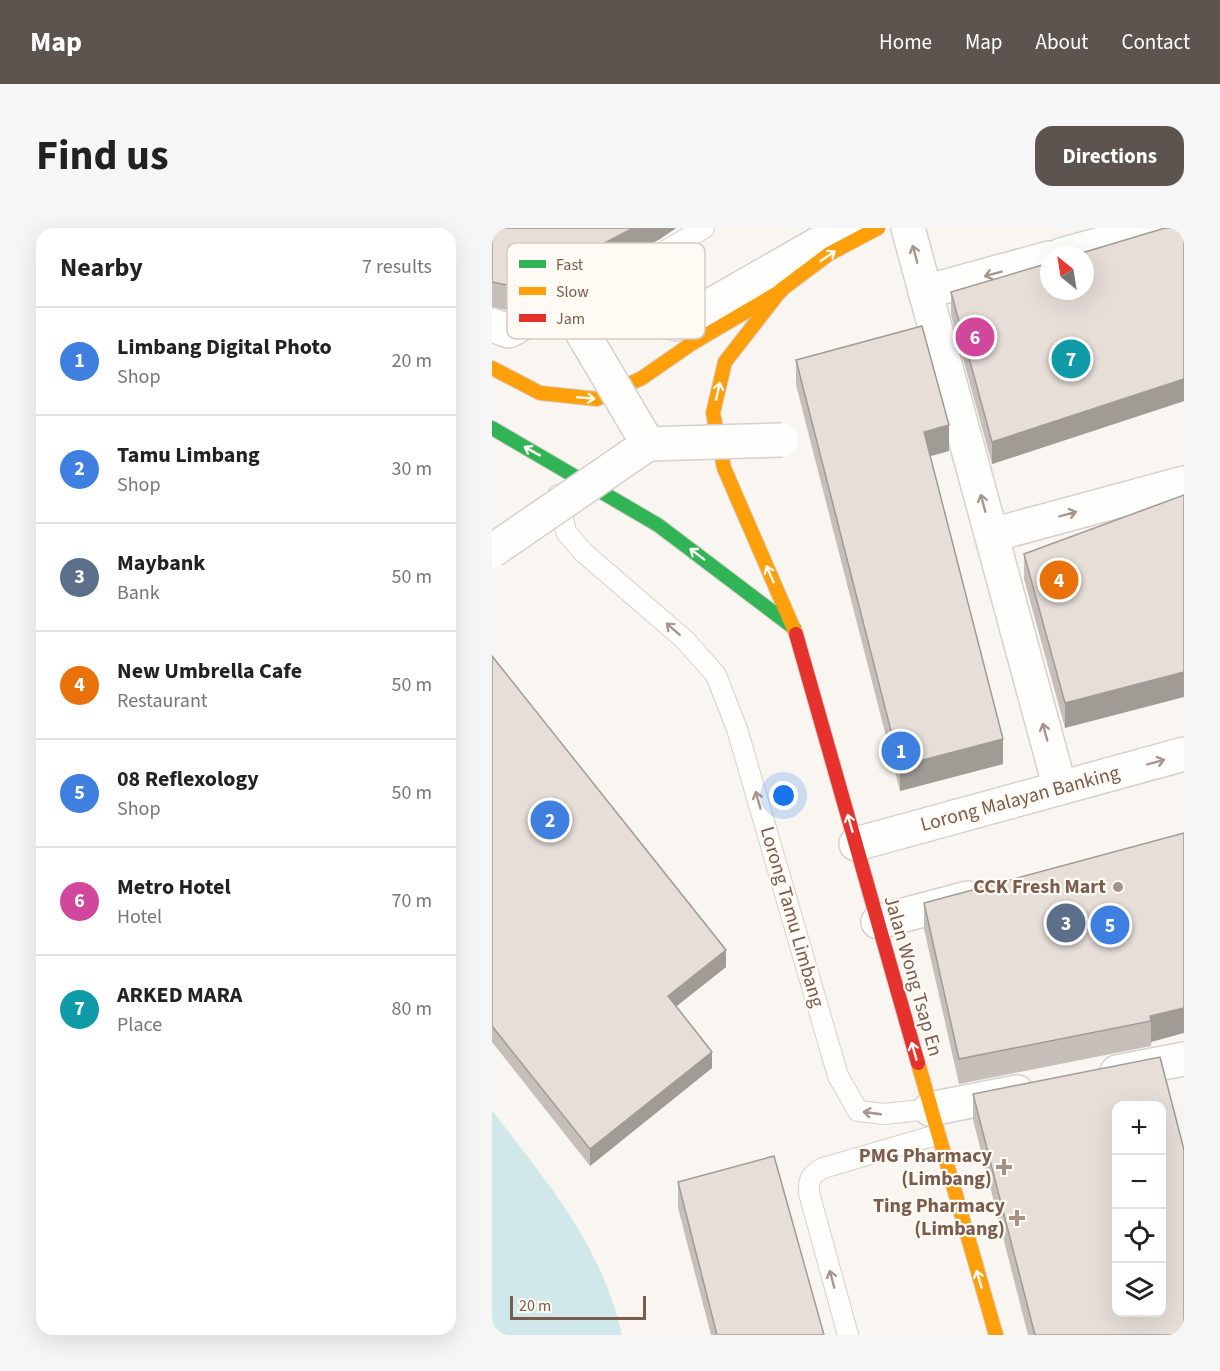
<!DOCTYPE html>
<html lang="en">
<head>
<meta charset="utf-8">
<style>
	body { margin:0; font-family:"Source Sans 3",sans-serif; background:#f6f6f6; color:#222 }
	.controls { position:absolute; right:18px; bottom:18px; display:grid; overflow:hidden; border-radius:12px; box-shadow:0 6px 24px #0002 }
	.controls button { width:54px; height:54px; display:grid; place-items:center; padding:0; border:0; border-bottom:2px solid #e0e0e0; background:#fff; color:#222; font:30px sans-serif }
	.compass { position:absolute; left:548px; top:18px; width:54px; height:54px; border-radius:50%; background:#fff; box-shadow:0 6px 24px #0002; rotate:330deg }
	.scale { position:absolute; left:18px; bottom:15px; width:136px; box-sizing:border-box; padding-left:6px; border:3px solid #7a5c4d; border-top:0; font-size:16px; line-height:21px; white-space:nowrap; color:#7a5c4d; -webkit-text-stroke:4px #fffaf3; paint-order:stroke }
	.you { position:absolute; left:292px; top:568px; width:21px; height:21px; margin:-15px; border:4px solid #fff; border-radius:50%; background:#1a73e8; box-shadow:0 0 0 9px #1a73e833 }
	.badge { display:grid; place-items:center; width:39px; height:39px; border-radius:50%; background:#5d544f; color:#fff; font-size:20px; font-weight:700 }
	.pin { position:absolute; translate:-50% -50%; border:3px solid #fff; box-shadow:0 2px 6px #0006 }
	.list { margin:0; padding:0; list-style:none }
	h2 { display:flex; justify-content:space-between; align-items:center; height:78px; margin:0; padding:0 24px; font-size:26px }
	h2 small { font-size:20px; font-weight:400; color:#767676 }
	.list li { display:grid; grid-template-columns:39px 1fr auto; gap:18px; align-items:center; box-sizing:border-box; height:108px; padding:0 24px; border-top:2px solid #e0e0e0 }
	.list b { display:block; font-size:22px; white-space:nowrap }
	.list p { margin:0; font-size:20px; white-space:nowrap; color:#767676 }
	.list em { font-size:20px; font-style:normal; color:#767676 }
	.icon { flex:none; width:33px; height:33px; fill:none; stroke:currentColor; stroke-width:2; stroke-linecap:round; stroke-linejoin:round }
	.map { position:relative; flex:none; width:692px; height:1107px; overflow:hidden; border-radius:18px }
	header { display:flex; align-items:center; gap:36px; box-sizing:border-box; height:84px; padding:0 30px; background:#5d544f; color:#fff }
	header strong { font-size:28px }
	nav { display:flex; gap:33px; margin-inline-start:auto; font-size:21px }
	.intro { display:flex; align-items:center; justify-content:space-between; box-sizing:border-box; height:144px; padding:0 36px }
	h1 { margin:0; font-size:42px }
	.button { padding:15px 27px; border-radius:18px; background:#5d544f; color:#fff; font-size:21px; font-weight:700 }
	main { display:flex; gap:36px; padding:0 36px }
	aside { flex:1; background:#fff; border-radius:18px; box-shadow:0 6px 24px #0002 }
	.map>svg:first-child { display:block }
	.water { fill:#d0e8ea }
	.lines { fill:none; stroke-linecap:round; stroke-linejoin:round }
	.lane-casing { stroke:#d7d1cb; stroke-width:22 }
	.street-casing { stroke:#d7d1cb; stroke-width:36 }
	.fast-casing { stroke:#dad1cc; stroke-width:16 }
	.slow-casing { stroke:#dad1cc; stroke-width:16 }
	.jam-casing { stroke:#dad1cc; stroke-width:16 }
	.lane { stroke:#fefefd; stroke-width:20 }
	.street { stroke:#fefefd; stroke-width:33 }
	.fast { stroke:#30b455; stroke-width:14 }
	.slow { stroke:#ff9f0a; stroke-width:14 }
	.jam { stroke:#e5322d; stroke-width:14 }
	.street-bridge-casing { stroke:#d7d1cb; stroke-width:36; stroke-linecap:butt }
	.street-bridge { stroke:#fefefd; stroke-width:33 }
	.wall { fill:#c6bfb9 }
	.shaded-wall { fill:#a19b96 }
	.building { fill:#e6ded7; stroke:#a19b96; stroke-width:1.5; fill-rule:evenodd }
	.oneway { stroke:#a8958b }
	.oneway2 { stroke:#fffaf3 }
	.poi-dot { fill:#a69286; stroke:#fffaf3; stroke-width:2 }
	.labels { text-anchor:middle; dominant-baseline:central; stroke-width:4.5; stroke-linejoin:round; paint-order:stroke }
	.street-label { font-size:20px; fill:#7a5c4d; stroke:#fffaf3 }
	.poi-label { font-size:20px; font-weight:bold; fill:#7a5c4d; stroke:#fffaf3; text-anchor:end }
	.key { fill:#fffaf3; stroke:#d7cbc1; stroke-width:1.5 }
	.key-label { font-size:16px; fill:#7a5c4d }
</style>
</head>
<body>
<header>
<strong>Map</strong>
<nav><a>Home</a><a>Map</a><a>About</a><a>Contact</a></nav>
</header>
<div class="intro"><h1>Find us</h1><a class="button">Directions</a></div>
<main>
<aside>
<h2>Nearby<small>7 results</small></h2>
<ul class="list">
<li><span class="badge" style="background:#3f7fe0">1</span><div><b>Limbang Digital Photo</b><p>Shop</p></div><em>20 m</em></li>
<li><span class="badge" style="background:#3f7fe0">2</span><div><b>Tamu Limbang</b><p>Shop</p></div><em>30 m</em></li>
<li><span class="badge" style="background:#5c6f8a">3</span><div><b>Maybank</b><p>Bank</p></div><em>50 m</em></li>
<li><span class="badge" style="background:#e8710a">4</span><div><b>New Umbrella Cafe</b><p>Restaurant</p></div><em>50 m</em></li>
<li><span class="badge" style="background:#3f7fe0">5</span><div><b>08 Reflexology</b><p>Shop</p></div><em>50 m</em></li>
<li><span class="badge" style="background:#d1479c">6</span><div><b>Metro Hotel</b><p>Hotel</p></div><em>70 m</em></li>
<li><span class="badge" style="background:#0f9aa8">7</span><div><b>ARKED MARA</b><p>Place</p></div><em>80 m</em></li>
</ul>
</aside>
<div class="map">
<svg width="692" height="1107" viewBox="0 0 692 1107">
	<rect width="100%" height="100%" fill="#f9f5f0"/>
	<!-- water -->
	<path class="water" d="M 0,882 C 55,955 109,1015 130,1107 L 0,1107 Z"/>
	<g class="lines">
		<defs>
			<g id="lane">
				<path d="M 148,37 L 187,98"/>
				<path d="M 85,75 L 212,0"/>
				<path d="M 66,267 L 74,304 L 91,324 L 193,412 L 224,447 L 245,501 L 346,848 L 366,883 L 392,886 L 438,881"/>
				<path d="M 356,1107 L 317,965 C 316,952 319,946 331,940 L 444,907"/>
			</g>
			<g id="street">
				<path d="M 416,0 L 568,560"/>
				<path d="M 569,27 L 667,0"/>
				<path d="M 433,64 L 557,30"/>
				<path d="M 0,97 L 17,103 L 71,72 L 186,96 L 354,0"/>
				<path d="M 500,307 L 692,255"/>
				<path d="M 364,616 L 692,526"/>
				<path d="M 386,694 L 476,670"/>
				<path d="M 625,844 L 692,831"/>
				<path d="M 438,881 L 525,864"/>
			</g>
			<path id="fast" d="M 0,200 L 166,297 L 302,400"/>
			<g id="slow">
				<path d="M 0,140 L 48,165 L 105,171 L 150,150 L 199,116 L 289,63"/>
				<path d="M 304,406 L 232,240 L 221,185 L 233,134 L 289,62 L 337,26 L 386,0"/>
				<path d="M 426,835 L 504,1107"/>
			</g>
			<path id="jam" d="M 304,406 L 426,835"/>
		</defs>
		<!-- lane casing -->
		<use href="#lane" class="lane-casing"/>
		<!-- street casing -->
		<use href="#street" class="street-casing"/>
		<!-- fast casing -->
		<use href="#fast" class="fast-casing"/>
		<!-- slow casing -->
		<use href="#slow" class="slow-casing"/>
		<!-- jam casing -->
		<use href="#jam" class="jam-casing"/>
		<!-- lane -->
		<use href="#lane" class="lane"/>
		<!-- street -->
		<use href="#street" class="street"/>
		<!-- fast -->
		<use href="#fast" class="fast"/>
		<!-- slow -->
		<use href="#slow" class="slow"/>
		<!-- jam -->
		<use href="#jam" class="jam"/>
		<defs>
			<g id="street-bridge">
				<path d="M 71,72 L 156,216 L 290,212"/>
				<path d="M 0,323 L 156,216"/>
			</g>
		</defs>
		<!-- street-bridge casing -->
		<use href="#street-bridge" class="street-bridge-casing"/>
		<!-- street-bridge -->
		<use href="#street-bridge" class="street-bridge"/>
	</g>
	<!-- wall -->
	<g class="wall">
		<path d="M 0,0 L 184,0 L 168,11 L 84,56 L 71,53 L 62,56 L 15,82 L 0,79 Z"/>
		<path d="M 692,0 L 692,173 L 500,236 L 459,87 L 459,64 Z"/>
		<path d="M 304,132 L 457,223 L 438,228 L 511,536 L 408,563 L 304,157 Z"/>
		<path d="M 692,267 L 573,500 L 532,351 L 532,326 Z"/>
		<path d="M 0,428 L 234,739 L 184,778 L 220,840 L 98,938 L 0,814 Z"/>
		<path d="M 692,605 L 659,818 L 467,856 L 432,701 L 432,675 Z"/>
		<path d="M 481,866 L 692,1107 L 536,1107 L 481,892 Z"/>
		<path d="M 186,954 L 332,1107 L 219,1107 L 186,980 Z"/>
	</g>
	<!-- shaded-wall -->
	<g class="shaded-wall">
		<path d="M 141,0 L 184,0 L 168,11 L 84,56 L 84,30 Z"/>
		<path d="M 71,28 L 71,53 L 62,56 L 15,82 L 15,57 L 62,30 Z"/>
		<path d="M 692,151 L 692,173 L 500,236 L 500,214 Z"/>
		<path d="M 457,197 L 457,223 L 432,230 L 432,204 Z"/>
		<path d="M 692,444 L 692,469 L 573,500 L 573,475 Z"/>
		<path d="M 511,511 L 511,536 L 408,563 L 408,538 Z"/>
		<path d="M 234,722 L 234,739 L 176,785 L 176,768 Z"/>
		<path d="M 692,780 L 692,805 L 659,814 L 659,793 L 658,788 Z"/>
		<path d="M 220,824 L 220,840 L 98,938 L 98,921 Z"/>
	</g>
	<!-- building -->
	<g class="building">
		<path d="M 0,0 L 141,0 L 84,30 L 71,28 L 62,30 L 15,57 L 0,54 Z"/>
		<path d="M 673,0 L 692,0 L 692,151 L 500,214 L 459,64 L 557,35 L 557,63 L 593,63 L 593,27 L 583,27 Z"/>
		<path d="M 430,98 L 457,197 L 432,204 L 511,511 L 408,538 L 304,132 Z"/>
		<path d="M 692,267 L 692,444 L 573,475 L 532,326 Z"/>
		<path d="M 0,428 L 234,722 L 176,768 L 220,824 L 98,921 L 0,798 Z"/>
		<path d="M 692,605 L 692,780 L 658,788 L 659,793 L 467,831 L 432,675 Z"/>
		<path d="M 668,829 L 692,922 L 692,1107 L 543,1107 L 481,866 ZM 624,878 L 669,878 L 669,1084 L 624,1084 Z"/>
		<path d="M 282,928 L 332,1107 L 225,1107 L 186,954 Z"/>
	</g>
	<!-- one-way arrows -->
	<defs><path id="oneway-shaft" d="M-6 0H5M1.5-3L5.5 0L1.5 3" fill="none" stroke-width="1.6" stroke-linecap="round" stroke-linejoin="round" transform="scale(1.5)"/></defs>
	<g class="oneway">
		<use href="#oneway-shaft" transform="translate(423 26) rotate(-105)"/>
		<use href="#oneway-shaft" transform="translate(501 46) rotate(165)"/>
		<use href="#oneway-shaft" transform="translate(491 275) rotate(-105)"/>
		<use href="#oneway-shaft" transform="translate(576 286) rotate(-15)"/>
		<use href="#oneway-shaft" transform="translate(181 401) rotate(-139)"/>
		<use href="#oneway-shaft" transform="translate(553 504) rotate(-105)"/>
		<use href="#oneway-shaft" transform="translate(664 534) rotate(-15)"/>
		<use href="#oneway-shaft" transform="translate(266 572) rotate(-106)"/>
		<use href="#oneway-shaft" transform="translate(380 885) rotate(-172)"/>
		<use href="#oneway-shaft" transform="translate(340 1051) rotate(-105)"/>
	</g>
	<g class="oneway2">
		<use href="#oneway-shaft" transform="translate(336 28) rotate(-34)"/>
		<use href="#oneway-shaft" transform="translate(226 163) rotate(-77)"/>
		<use href="#oneway-shaft" transform="translate(94 170) rotate(5)"/>
		<use href="#oneway-shaft" transform="translate(40 223) rotate(-151)"/>
		<use href="#oneway-shaft" transform="translate(205 326) rotate(-143)"/>
		<use href="#oneway-shaft" transform="translate(278 346) rotate(-114)"/>
		<use href="#oneway-shaft" transform="translate(358 595) rotate(-106)"/>
		<use href="#oneway-shaft" transform="translate(422 823) rotate(-106)"/>
		<use href="#oneway-shaft" transform="translate(487 1051) rotate(-106)"/>
	</g>
	<!-- markers -->
	<g class="poi-dot">
		<circle cx="626" cy="659" r="6"/>
		<path d="M509 930h6v6h6v6h-6v6h-6v-6h-6v-6h6z"/>
		<path d="M522 981h6v6h6v6h-6v6h-6v-6h-6v-6h6z"/>
	</g>
	<g class="labels">
		<!-- street labels -->
		<g class="street-label">
			<text transform="translate(528 571) rotate(-15)">Lorong Malayan Banking</text>
			<text transform="translate(300 689) rotate(74)">Lorong Tamu Limbang</text>
			<text transform="translate(421 748) rotate(74)">Jalan Wong Tsap En</text>
		</g>
		<!-- poi labels -->
		<g class="poi-label">
			<text x="614" y="659">CCK Fresh Mart</text>
			<text x="500" y="928">PMG Pharmacy<tspan x="500" dy="23">(Limbang)</tspan></text>
			<text x="513" y="978">Ting Pharmacy<tspan x="513" dy="23">(Limbang)</tspan></text>
		</g>
	</g>
	<!-- legend -->
	<rect x="15" y="15" width="198" height="96" rx="9" class="key"/>
	<rect x="27" y="32" width="27" height="8" fill="#30b455"/>
	<rect x="27" y="59" width="27" height="8" fill="#ff9f0a"/>
	<rect x="27" y="86" width="27" height="8" fill="#e5322d"/>
	<g class="key-label">
		<text x="64" y="42">Fast</text>
		<text x="64" y="69">Slow</text>
		<text x="64" y="96">Jam</text>
	</g>
</svg>
<div class="controls">
<button>+</button>
<button>−</button>
<button><svg class="icon" aria-label="locate" viewBox="0 0 24 24"><circle cx="12" cy="12" r="6"/><path d="M12 2v4M12 18v4M2 12h4M18 12h4"/></svg></button>
<button><svg class="icon" aria-label="layers" viewBox="0 0 24 24"><path d="M12 4l9 5-9 5-9-5zM3 14l9 5 9-5"/></svg></button>
</div>
<svg class="compass" viewBox="-18 -18 36 36"><path d="M0-13l5 13h-10z" fill="#e53935"/><path d="M0 13l5-13h-10z" fill="#767676"/></svg>
<div class="scale">20 m</div>
<div class="you"></div>
<div class="pin badge" style="left:409px;top:523px;background:#3f7fe0">1</div>
<div class="pin badge" style="left:58px;top:592px;background:#3f7fe0">2</div>
<div class="pin badge" style="left:574px;top:695px;background:#5c6f8a">3</div>
<div class="pin badge" style="left:567px;top:352px;background:#e8710a">4</div>
<div class="pin badge" style="left:618px;top:697px;background:#3f7fe0">5</div>
<div class="pin badge" style="left:483px;top:109px;background:#d1479c">6</div>
<div class="pin badge" style="left:579px;top:131px;background:#0f9aa8">7</div>
</div>
</main>
</body>
</html>
